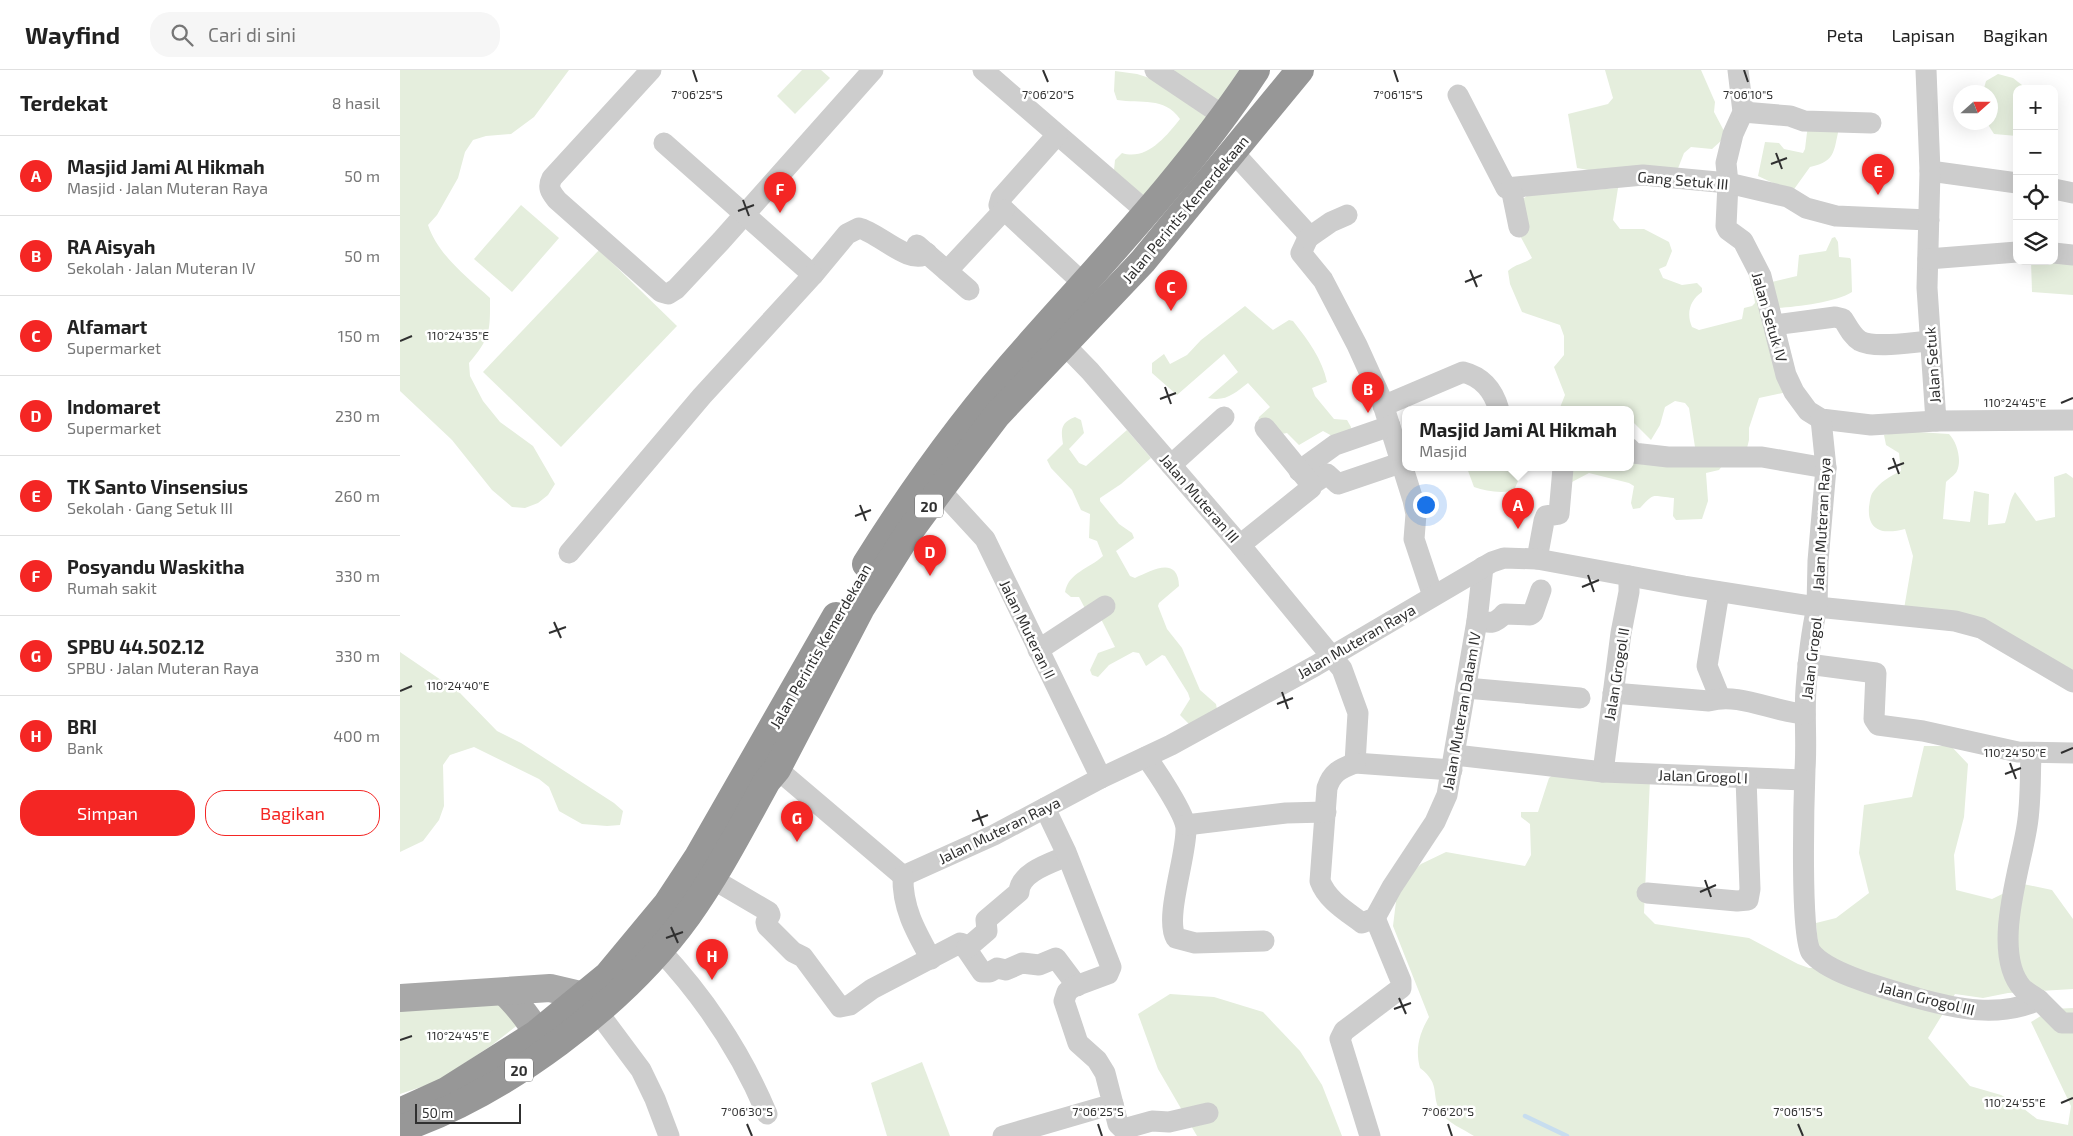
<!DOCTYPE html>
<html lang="id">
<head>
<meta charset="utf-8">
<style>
	body { margin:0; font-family:"Exo 2",sans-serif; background:#f6f6f6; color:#222 }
	.controls { position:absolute; right:15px; top:15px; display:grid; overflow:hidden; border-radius:10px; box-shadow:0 5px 20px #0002 }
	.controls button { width:45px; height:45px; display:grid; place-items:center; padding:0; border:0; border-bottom:1px solid #e0e0e0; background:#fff; color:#222; font:25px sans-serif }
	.compass { position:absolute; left:1553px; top:15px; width:45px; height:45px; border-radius:50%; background:#fff; box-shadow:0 5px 20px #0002; rotate:69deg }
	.scale { position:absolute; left:15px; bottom:12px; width:106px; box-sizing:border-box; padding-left:5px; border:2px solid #303030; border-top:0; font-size:14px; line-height:18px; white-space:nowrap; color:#303030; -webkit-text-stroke:4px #fff; paint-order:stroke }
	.you { position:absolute; left:1025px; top:434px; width:18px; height:18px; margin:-12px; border:4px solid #fff; border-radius:50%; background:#1a73e8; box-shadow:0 0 0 8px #1a73e833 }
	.badge { display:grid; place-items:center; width:32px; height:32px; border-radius:50%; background:#f42624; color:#fff; font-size:16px; font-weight:700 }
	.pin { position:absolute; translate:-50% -41px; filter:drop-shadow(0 1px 2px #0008) }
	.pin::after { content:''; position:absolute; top:26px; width:18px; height:15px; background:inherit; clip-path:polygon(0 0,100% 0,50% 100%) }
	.popup { position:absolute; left:1002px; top:336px; width:232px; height:65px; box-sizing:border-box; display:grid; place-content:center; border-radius:10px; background:#fff; filter:drop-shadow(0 1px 4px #0005); font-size:16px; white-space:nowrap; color:#767676 }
	.popup b { font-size:19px; color:#222 }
	.popup::after { content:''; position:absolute; left:50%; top:100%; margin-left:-10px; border:10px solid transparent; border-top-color:#fff }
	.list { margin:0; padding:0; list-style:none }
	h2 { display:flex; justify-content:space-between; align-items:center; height:65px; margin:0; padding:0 20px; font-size:21px }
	h2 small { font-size:16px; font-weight:400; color:#767676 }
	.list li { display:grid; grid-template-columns:32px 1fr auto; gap:15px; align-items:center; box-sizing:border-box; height:80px; padding:0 20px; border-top:1px solid #e0e0e0 }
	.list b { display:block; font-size:19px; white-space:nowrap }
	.list p { margin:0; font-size:16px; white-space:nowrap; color:#767676 }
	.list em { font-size:16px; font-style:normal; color:#767676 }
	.actions { display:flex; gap:10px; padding:15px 20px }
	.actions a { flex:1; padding:11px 0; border:1px solid #f42624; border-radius:20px; text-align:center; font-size:18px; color:#f42624 }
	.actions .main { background:#f42624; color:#fff }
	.icon { flex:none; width:28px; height:28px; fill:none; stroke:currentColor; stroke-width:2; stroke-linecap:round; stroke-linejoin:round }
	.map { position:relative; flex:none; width:1673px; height:1066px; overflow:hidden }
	header { display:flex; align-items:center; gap:30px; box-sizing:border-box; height:70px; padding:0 25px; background:#fff; border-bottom:1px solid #e0e0e0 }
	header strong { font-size:24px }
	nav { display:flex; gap:28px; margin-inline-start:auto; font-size:18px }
	.search { width:350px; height:45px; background:#f6f6f6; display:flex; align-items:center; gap:12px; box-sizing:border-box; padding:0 18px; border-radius:20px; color:#767676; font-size:19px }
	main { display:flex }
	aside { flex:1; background:#fff }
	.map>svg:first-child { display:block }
	.green { fill:#e5eedd }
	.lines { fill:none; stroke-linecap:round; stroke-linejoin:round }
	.stream { stroke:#c7ddef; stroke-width:4.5 }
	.minor { stroke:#cdcdcd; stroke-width:21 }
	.major { stroke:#a8a8a8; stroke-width:28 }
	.highway { stroke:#979797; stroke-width:28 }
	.ticks { fill:none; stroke:#303030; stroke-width:2 }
	.labels { text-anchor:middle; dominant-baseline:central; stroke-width:5; stroke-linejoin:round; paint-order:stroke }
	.shield { fill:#fff; stroke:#6e6e6e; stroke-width:1 }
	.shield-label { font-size:14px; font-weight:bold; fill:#303030 }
	.street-label { font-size:15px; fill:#303030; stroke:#fff }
	.ticks-label { font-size:12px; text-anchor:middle; fill:#303030; stroke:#fff; stroke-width:5; stroke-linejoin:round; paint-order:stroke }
</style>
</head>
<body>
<header>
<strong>Wayfind</strong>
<div class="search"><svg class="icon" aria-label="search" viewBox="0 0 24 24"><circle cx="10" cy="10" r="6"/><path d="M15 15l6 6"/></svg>Cari di sini</div>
<nav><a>Peta</a><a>Lapisan</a><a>Bagikan</a></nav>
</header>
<main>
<aside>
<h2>Terdekat<small>8 hasil</small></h2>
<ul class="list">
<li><span class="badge">A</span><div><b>Masjid Jami Al Hikmah</b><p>Masjid · Jalan Muteran Raya</p></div><em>50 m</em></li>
<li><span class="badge">B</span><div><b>RA Aisyah</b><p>Sekolah · Jalan Muteran IV</p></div><em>50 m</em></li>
<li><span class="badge">C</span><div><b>Alfamart</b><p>Supermarket</p></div><em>150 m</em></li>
<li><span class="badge">D</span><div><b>Indomaret</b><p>Supermarket</p></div><em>230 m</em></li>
<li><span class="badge">E</span><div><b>TK Santo Vinsensius</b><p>Sekolah · Gang Setuk III</p></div><em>260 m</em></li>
<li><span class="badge">F</span><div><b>Posyandu Waskitha</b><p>Rumah sakit</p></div><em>330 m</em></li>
<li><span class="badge">G</span><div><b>SPBU 44.502.12</b><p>SPBU · Jalan Muteran Raya</p></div><em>330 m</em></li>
<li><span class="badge">H</span><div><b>BRI</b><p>Bank</p></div><em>400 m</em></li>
</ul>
<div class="actions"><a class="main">Simpan</a><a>Bagikan</a></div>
</aside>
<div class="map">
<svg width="1673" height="1066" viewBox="0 0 1673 1066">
	<rect width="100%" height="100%" fill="#fff"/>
	<!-- green -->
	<g class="green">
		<path d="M 0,0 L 169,0 L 134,47 L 111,64 L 86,66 L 73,70 L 65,82 L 58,108 L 37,145 L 28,155 C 38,185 67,207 90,228 C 90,261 91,267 69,293 L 70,306 L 83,331 L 100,352 L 133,376 L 155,414 L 148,425 L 138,433 L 125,438 L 112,437 L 92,420 L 52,370 L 0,321 Z"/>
		<path d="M 402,0 L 421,0 L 430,8 L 395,44 L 377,26 Z"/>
		<path d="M 774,0 L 839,0 L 818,32 L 778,6 Z"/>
		<path d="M 1205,0 L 1301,0 L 1315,32 L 1314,42 L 1324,61 L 1322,70 L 1312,79 L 1291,77 L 1284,83 L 1277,101 L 1194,101 L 1177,98 L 1168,44 L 1208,34 L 1213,28 Z"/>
		<path d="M 715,1 L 737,4 L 759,11 L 814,48 L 747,133 L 714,100 L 715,90 L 722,83 C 746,91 766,67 780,49 C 764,26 741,34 717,30 L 714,21 Z"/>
		<path d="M 1598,4 L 1613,8 L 1627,19 L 1617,19 L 1617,66 L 1594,64 L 1587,53 L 1590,52 L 1590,22 L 1583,22 L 1586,11 Z"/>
		<path d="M 1408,54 L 1440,55 C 1433,79 1438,91 1410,97 L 1392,122 L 1358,106 L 1365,72 L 1379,73 L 1384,79 L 1403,83 L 1405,79 Z"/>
		<path d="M 1218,118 L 1213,150 L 1220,159 L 1244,159 L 1269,172 L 1272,181 L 1266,196 L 1259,199 L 1263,208 L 1282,215 L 1297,213 L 1302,218 L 1302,222 C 1290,230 1286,243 1292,257 L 1299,260 L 1342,249 L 1344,238 L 1352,236 L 1355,233 C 1354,219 1347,208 1349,195 L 1387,322 L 1359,328 L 1349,358 L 1349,370 L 1346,382 L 1295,377 L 1289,338 L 1285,333 L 1275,331 L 1265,337 L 1260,355 L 1251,370 L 1231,350 L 1230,340 L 1159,340 L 1165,325 L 1154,297 L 1164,285 L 1164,266 L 1160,255 L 1122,242 L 1110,214 L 1108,201 C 1115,194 1124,194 1132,188 L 1117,160 L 1118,133 L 1128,125 Z"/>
		<path d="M 121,135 L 159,168 L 112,222 L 74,189 Z"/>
		<path d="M 1435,167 L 1438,172 L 1439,187 L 1450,188 L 1451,190 L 1452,222 C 1437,232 1396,237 1377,238 L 1368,213 L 1397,206 L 1399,185 L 1426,181 L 1432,168 Z"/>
		<path d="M 199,180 L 277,256 L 161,377 L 83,302 Z"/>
		<path d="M 1673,187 L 1673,225 L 1632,222 L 1631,191 L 1654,191 Z"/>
		<path d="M 845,236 L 873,260 L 889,250 L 893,251 C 908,270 922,289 927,312 L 912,318 L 915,326 L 934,349 L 947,350 L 951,357 L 950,363 L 934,367 L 923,361 L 899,375 L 887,363 L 871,366 L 857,356 L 859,347 L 870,337 L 848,313 C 835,323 826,332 808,328 L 838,302 L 824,284 L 777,325 L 752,303 L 752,293 L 764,284 L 770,294 L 787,285 L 801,270 Z"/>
		<path d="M 675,347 L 681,350 L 684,363 L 669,379 L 679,393 L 686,396 L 727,360 L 751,388 L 721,414 L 700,428 L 700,431 L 719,454 L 732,463 L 734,468 L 716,481 L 730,506 L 735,508 C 751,501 778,485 779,516 L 759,533 L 758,536 L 767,559 L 782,578 L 800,620 L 816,634 L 817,639 L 789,654 L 780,645 L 790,629 L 788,623 L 765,586 L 762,585 L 746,596 L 739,583 L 733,582 L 709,595 L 698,607 L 692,605 L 690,600 L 698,583 L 715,577 L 700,547 L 689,546 L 679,527 L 671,527 L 665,522 C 669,502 689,499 703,486 L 697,471 L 689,468 L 690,444 L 681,440 L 672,420 L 651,398 L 647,390 L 663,374 C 661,360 660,353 675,347 Z"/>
		<path d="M 1502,361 L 1549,364 C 1557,372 1562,390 1557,401 C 1555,405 1550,408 1546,412 L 1543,449 L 1570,452 L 1574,421 L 1589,424 L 1588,455 L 1605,453 C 1609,442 1609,431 1615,422 L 1636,451 L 1655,447 L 1654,407 L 1666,403 L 1673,408 L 1673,605 L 1504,539 L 1513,486 L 1505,459 C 1486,464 1467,463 1469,437 C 1470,432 1470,426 1473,422 C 1480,412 1490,406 1501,401 L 1499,383 L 1486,375 L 1484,365 Z"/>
		<path d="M 1231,366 L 1242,377 L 1322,396 L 1319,400 L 1306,403 L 1308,431 L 1302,449 L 1276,450 L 1273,446 L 1274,428 C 1251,426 1255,422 1240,438 L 1233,439 L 1231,433 L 1234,416 L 1229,413 L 1189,403 L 1172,412 L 1163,398 L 1230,398 Z"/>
		<path d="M 1067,398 L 1120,398 L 1119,409 L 1114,420 C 1102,424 1086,421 1074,417 Z"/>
		<path d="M 0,582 L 60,623 L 97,661 L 121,673 L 214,733 L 223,741 L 220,755 L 207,756 L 182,754 L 159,741 L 149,717 L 139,709 L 74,677 L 50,685 L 43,695 L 44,736 L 39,750 L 23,771 L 0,782 Z"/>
		<path d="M 1524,676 L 1551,676 L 1568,694 L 1564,747 L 1554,785 L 1556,820 L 1592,829 L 1623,814 L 1652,820 L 1673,849 L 1673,919 L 1608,923 L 1583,928 L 1555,924 L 1528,968 L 1570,1016 L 1601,1025 L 1619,1035 L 1637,1049 L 1668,1055 L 1671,1036 L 1631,952 L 1652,939 L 1673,938 L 1673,1066 L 1074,1066 C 1063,1059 1048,1053 1041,1043 C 1030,1025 1042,1015 1020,998 C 1015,979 1019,964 1029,947 L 993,856 L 998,815 L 1021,794 L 1046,782 L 1125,796 L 1131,785 L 1130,754 L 1121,747 L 1121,742 L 1138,742 L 1149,708 L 1158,701 L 1250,709 L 1244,843 L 1255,854 L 1349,868 L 1398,894 L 1409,898 L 1420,898 L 1416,853 L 1436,848 L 1469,823 L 1459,783 L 1464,735 L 1512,727 Z"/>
		<path d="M 770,924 L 814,927 L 863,942 L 900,981 L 922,1015 L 942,1066 L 797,1066 L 758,999 L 738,944 Z"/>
		<path d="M 0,935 L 106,935 L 119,954 L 92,975 L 36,1012 L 0,1024 Z"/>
		<path d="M 522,992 L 550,1066 L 487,1066 L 471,1013 Z"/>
	</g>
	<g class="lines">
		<!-- stream -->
		<path class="stream" d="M 1125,1046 L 1167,1066"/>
		<!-- minor -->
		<g class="minor">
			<path d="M 251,0 L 152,108 C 147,118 151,122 157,130 L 261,222 L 268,224 L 276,219 L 321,171 L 473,0"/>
			<path d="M 583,0 L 747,142"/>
			<path d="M 755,0 L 825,47"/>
			<path d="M 1338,0 L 1343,42 L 1333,64 L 1326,93 L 1328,113 L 1326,156 L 1328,160 L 1343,171 L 1361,206 L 1386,305 L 1394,322 L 1408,341 L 1421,349 L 1471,355 L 1536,351"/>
			<path d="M 1526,0 L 1530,101 L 1617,113"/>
			<path d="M 1058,25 L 1106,118 L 1243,105 L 1328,113 L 1388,127 L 1406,138 L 1436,146 L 1529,150"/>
			<path d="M 1343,42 L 1390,46 L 1404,51 L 1471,53"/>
			<path d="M 657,65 L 601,128 L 599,135 L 685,215"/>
			<path d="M 264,73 L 413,205 L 447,164 L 459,158 C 478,162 511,197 527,183"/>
			<path d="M 834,83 L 905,161 L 908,168 L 901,183 L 923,210 L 957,275 L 981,328 L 1013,430 L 1016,444 L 1014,469 L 1033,526"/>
			<path d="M 1530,101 L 1527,218 L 1536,351 L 1673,350"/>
			<path d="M 1111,118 L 1119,157"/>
			<path d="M 1654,119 L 1673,123"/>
			<path d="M 908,168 L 931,152 L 947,145"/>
			<path d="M 517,175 L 547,201 L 604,140"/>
			<path d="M 1654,183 L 1673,185"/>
			<path d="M 1528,189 L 1617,182"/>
			<path d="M 547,201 L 569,220"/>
			<path d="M 1374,255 L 1435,247 L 1443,249 C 1448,257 1452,266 1460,271 C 1475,279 1513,272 1530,271"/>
			<path d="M 653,263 L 690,301 L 840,475 L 942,599 L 958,643 L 955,693 L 1052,700"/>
			<path d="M 983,336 L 1063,302 C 1083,307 1094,322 1099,340"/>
			<path d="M 1230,379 L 1233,383 L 1268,387 L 1362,387 L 1426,398"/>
			<path d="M 771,395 L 824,347"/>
			<path d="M 899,401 L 935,375 L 990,356"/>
			<path d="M 911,415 L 927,404 L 938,414 L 1000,393"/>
			<path d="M 540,420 L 585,469 L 701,708"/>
			<path d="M 840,475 L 911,418 L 910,413 L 865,358"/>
			<path d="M 169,483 L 302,326 L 413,205"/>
			<path d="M 1137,489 L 1144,451 L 1146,446 L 1159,444 L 1163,398"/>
			<path d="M 1319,522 L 1307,596 L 1320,628"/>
			<path d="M 1077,551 C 1091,553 1095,554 1104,544 L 1130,545 L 1133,543 L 1141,520"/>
			<path d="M 638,580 L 705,536"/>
			<path d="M 1408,594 L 1476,603 L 1474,649 L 1478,655 L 1523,661 L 1618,682 L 1673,683"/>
			<path d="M 1673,612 L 1581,558 L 1555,551 L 1417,537 C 1411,564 1408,591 1406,619 C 1404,646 1407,672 1405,699 C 1404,726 1400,866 1411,882 C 1427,904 1491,920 1517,928 C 1557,939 1599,948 1639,930 L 1662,953 L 1673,953"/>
			<path d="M 1066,618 L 1180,628"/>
			<path d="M 1213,623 L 1309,631 C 1339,622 1373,642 1405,644"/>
			<path d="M 1631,684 C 1630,708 1631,733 1627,756 C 1621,797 1590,883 1623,919 C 1628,923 1634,926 1639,930"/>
			<path d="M 1055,685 L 1203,702 L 1404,710"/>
			<path d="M 746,687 C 756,700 785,744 786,758 C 787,785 764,848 776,868 L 795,873 L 864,871"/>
			<path d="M 955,693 C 940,699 932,702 927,718 L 920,811 C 927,830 946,841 962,853 L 975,848 L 992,817 L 1035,752 L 1047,725 L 1077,551 L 1083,497"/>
			<path d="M 377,699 L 503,806 L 594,765 L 701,708 L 771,675 L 915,596 L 1092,492 L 1104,488 L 1137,489 L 1284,516 L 1417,537 L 1418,491 L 1426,398 L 1421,349"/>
			<path d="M 1203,702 L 1221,563 L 1229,522 L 1229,506"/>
			<path d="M 786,755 L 886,743 L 926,742"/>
			<path d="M 503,806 C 502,838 516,862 531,889"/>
			<path d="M 311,808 L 369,842 L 370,845 L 366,852 L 367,856 L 393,882 L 403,887 L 440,937 L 450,935 L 472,919 L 560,873 L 563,874 L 582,902 L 590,902 L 597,898 L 606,900 L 622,893 L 639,895 L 656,888 L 677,916"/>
			<path d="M 1247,823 L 1337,831 L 1348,830 L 1350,819 L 1346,708"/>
			<path d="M 259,879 C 305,928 341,982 367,1044"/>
			<path d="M 566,879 L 587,861 L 586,850 L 619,822 C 620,802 651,793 667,786"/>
			<path d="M 197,941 L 241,1000 L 255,1029 L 269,1066"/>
			<path d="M 713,1034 L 718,1054 L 723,1059 L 752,1051 L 769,1052 L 808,1043"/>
			<path d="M 603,1066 L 713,1034 L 705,1003 L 697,990 L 678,973 L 664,931 L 667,922 L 673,917 L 708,904 L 711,897 L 666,782 L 645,738"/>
			<path d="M 970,1066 L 940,969 L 944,961 L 1001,918 L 1001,911 L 975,848"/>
		</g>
		<!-- major -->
		<g class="major">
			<path d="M 106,923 C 120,939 146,962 133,985"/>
			<path d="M 0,928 L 150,918 L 184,926 L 196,940"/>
		</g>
		<!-- highway -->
		<g class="highway">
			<path d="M 466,494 C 514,417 567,344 628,276 C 707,187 790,100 856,0"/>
			<path d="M 0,1042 L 46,1021 L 136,964 L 208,905 L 267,834 L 298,787 L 436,546"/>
			<path d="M 0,1059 C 105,1023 223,935 288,845 C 318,803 342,756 367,711 L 377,699 L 461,538 L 507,465 L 540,420 L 597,345 L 743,191 L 900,0"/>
		</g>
	</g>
	<!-- ticks -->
	<path class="ticks" d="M 293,0 L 297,12M 643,0 L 648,12M 994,0 L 998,12M 1344,0 L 1348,12M 1376,83 L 1382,99M 1371,94 L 1387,88M 343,130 L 349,146M 338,141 L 354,135M 1070,200 L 1077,217M 1065,212 L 1082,205M 0,271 L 12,266M 765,317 L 771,334M 760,329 L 776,323M 1661,333 L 1673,328M 1493,388 L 1499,404M 1488,399 L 1504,393M 460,435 L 466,451M 455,446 L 471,440M 1188,505 L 1194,522M 1182,517 L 1199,510M 154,552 L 161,568M 149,563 L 166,557M 0,621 L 12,616M 882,622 L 888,639M 877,634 L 893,628M 1661,683 L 1673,678M 1610,693 L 1616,709M 1605,704 L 1621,698M 577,740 L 583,756M 572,751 L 588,745M 1305,810 L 1311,827M 1300,822 L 1316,815M 271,857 L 278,873M 266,868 L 283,862M 999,928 L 1006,944M 994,939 L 1011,933M 0,970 L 12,966M 1661,1033 L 1673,1028M 347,1054 L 352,1066M 698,1054 L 702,1066M 1048,1054 L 1052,1066M 1398,1054 L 1403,1066"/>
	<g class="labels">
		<!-- shield labels -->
		<g class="shield">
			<rect x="515" y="424.5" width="28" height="23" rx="4"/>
			<rect x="105" y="988.5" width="28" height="23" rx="4"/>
		</g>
		<g class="shield-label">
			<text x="529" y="436">20</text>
			<text x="119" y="1000">20</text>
		</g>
		<!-- street labels -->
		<g class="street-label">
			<text transform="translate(1283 110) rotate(5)">Gang Setuk III</text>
			<text transform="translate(785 139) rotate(-50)">Jalan Perintis Kemerdekaan</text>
			<text transform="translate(1370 247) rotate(74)">Jalan Setuk IV</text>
			<text transform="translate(1532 295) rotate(-94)">Jalan Setuk</text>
			<text transform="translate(800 428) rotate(49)">Jalan Muteran III</text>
			<text transform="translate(1421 454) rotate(-87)">Jalan Muteran Raya</text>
			<text transform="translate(628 559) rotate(64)">Jalan Muteran II</text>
			<text transform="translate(956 571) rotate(-30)">Jalan Muteran Raya</text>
			<text transform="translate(420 576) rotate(-60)">Jalan Perintis Kemerdekaan</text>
			<text transform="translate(1411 588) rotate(-83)">Jalan Grogol</text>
			<text transform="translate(1216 604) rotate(-81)">Jalan Grogol II</text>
			<text transform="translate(1061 641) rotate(-80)">Jalan Muteran Dalam IV</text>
			<text transform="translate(1303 706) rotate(2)">Jalan Grogol I</text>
			<text transform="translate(599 760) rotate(-26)">Jalan Muteran Raya</text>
			<text transform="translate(1527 928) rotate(14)">Jalan Grogol III</text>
		</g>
	</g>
	<g class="ticks-label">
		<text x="297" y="29">7°06'25"S</text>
		<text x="998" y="29">7°06'15"S</text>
		<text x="648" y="29">7°06'20"S</text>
		<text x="1348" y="29">7°06'10"S</text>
		<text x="58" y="270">110°24'35"E</text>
		<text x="1615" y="337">110°24'45"E</text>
		<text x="58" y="620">110°24'40"E</text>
		<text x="1615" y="687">110°24'50"E</text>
		<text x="58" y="970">110°24'45"E</text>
		<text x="1615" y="1037">110°24'55"E</text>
		<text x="347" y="1046">7°06'30"S</text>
		<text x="698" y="1046">7°06'25"S</text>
		<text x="1048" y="1046">7°06'20"S</text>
		<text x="1398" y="1046">7°06'15"S</text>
	</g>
</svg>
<div class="controls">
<button>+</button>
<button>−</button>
<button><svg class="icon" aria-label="locate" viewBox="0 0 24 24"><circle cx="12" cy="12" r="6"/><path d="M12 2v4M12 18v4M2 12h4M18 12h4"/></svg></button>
<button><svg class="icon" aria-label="layers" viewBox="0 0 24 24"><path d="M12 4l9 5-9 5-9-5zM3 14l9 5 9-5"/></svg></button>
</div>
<svg class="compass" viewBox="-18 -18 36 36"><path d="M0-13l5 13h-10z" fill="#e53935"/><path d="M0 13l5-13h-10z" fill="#767676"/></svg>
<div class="scale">50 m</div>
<div class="you"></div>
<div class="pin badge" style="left:1118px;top:459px">A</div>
<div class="popup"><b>Masjid Jami Al Hikmah</b>Masjid</div>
<div class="pin badge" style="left:968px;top:343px">B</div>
<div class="pin badge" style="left:771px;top:241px">C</div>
<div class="pin badge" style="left:530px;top:506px">D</div>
<div class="pin badge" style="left:1478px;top:125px">E</div>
<div class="pin badge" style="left:380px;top:143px">F</div>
<div class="pin badge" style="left:397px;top:772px">G</div>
<div class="pin badge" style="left:312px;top:910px">H</div>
</div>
</main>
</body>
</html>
